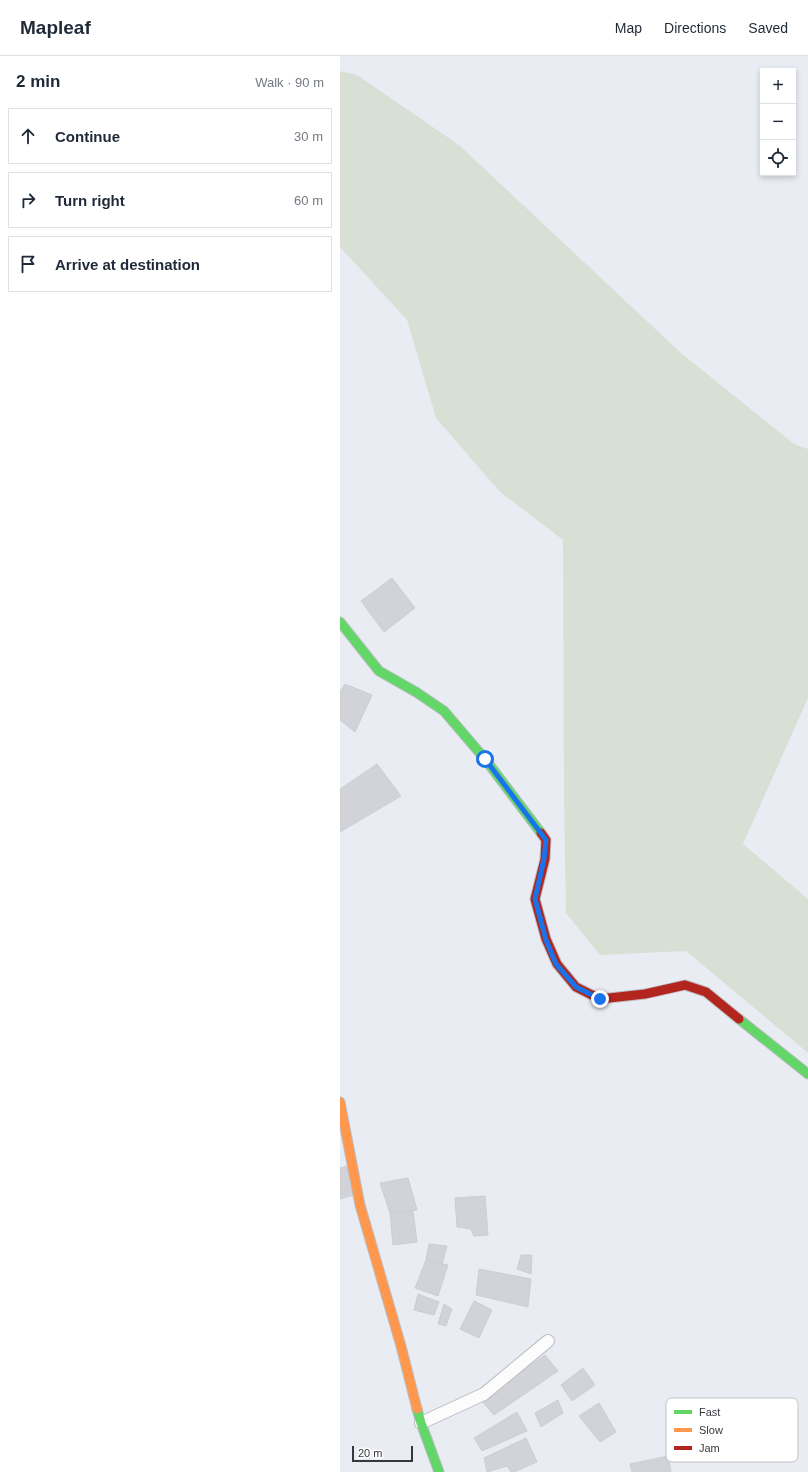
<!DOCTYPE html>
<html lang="en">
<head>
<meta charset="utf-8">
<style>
	body { margin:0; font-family:Arial,sans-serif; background:#f2f2f3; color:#1f2937 }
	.controls { position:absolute; right:12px; top:12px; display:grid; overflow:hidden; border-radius:0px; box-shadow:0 2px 6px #0003 }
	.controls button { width:36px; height:36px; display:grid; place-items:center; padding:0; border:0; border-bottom:1px solid #e0e1e3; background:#fff; color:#1f2937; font:20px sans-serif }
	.scale { position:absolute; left:12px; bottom:10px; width:61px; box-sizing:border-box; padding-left:4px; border:2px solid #36383c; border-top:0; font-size:11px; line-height:14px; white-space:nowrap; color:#36383c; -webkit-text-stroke:3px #fff; paint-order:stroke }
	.stop { position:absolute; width:12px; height:12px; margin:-9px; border:3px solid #1a73e8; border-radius:50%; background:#fff }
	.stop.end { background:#1a73e8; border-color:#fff; box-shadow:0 1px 4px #0008 }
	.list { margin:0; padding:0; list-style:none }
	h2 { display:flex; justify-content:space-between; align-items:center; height:52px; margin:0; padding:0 16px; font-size:17px }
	h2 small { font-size:13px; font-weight:400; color:#747a83 }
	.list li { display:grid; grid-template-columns:26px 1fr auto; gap:12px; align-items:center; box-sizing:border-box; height:56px; margin:0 8px 8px; padding:0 8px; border:1px solid #e0e1e3; border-radius:0px }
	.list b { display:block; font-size:15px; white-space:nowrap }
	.list em { font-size:13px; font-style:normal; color:#747a83 }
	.icon { flex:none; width:22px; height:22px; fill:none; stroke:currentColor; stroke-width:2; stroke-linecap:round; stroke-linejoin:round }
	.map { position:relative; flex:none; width:468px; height:1416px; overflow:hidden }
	header { display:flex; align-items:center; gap:24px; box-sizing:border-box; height:56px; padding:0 20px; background:#fff; border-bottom:1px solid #e0e1e3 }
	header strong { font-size:19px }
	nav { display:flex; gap:22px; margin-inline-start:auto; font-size:14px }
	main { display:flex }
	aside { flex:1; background:#fff }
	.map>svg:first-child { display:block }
	.green { fill:#d8e0d5 }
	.building { fill:#d1d3d9; stroke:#ccced4 }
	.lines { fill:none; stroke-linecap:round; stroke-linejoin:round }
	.lane-casing { stroke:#bcbdc3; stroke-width:14 }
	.fast-casing { stroke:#bcbdc3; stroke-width:11 }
	.slow-casing { stroke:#bcbdc3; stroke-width:11 }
	.jam-casing { stroke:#bcbdc3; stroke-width:11 }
	.lane { stroke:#fcfcfd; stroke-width:12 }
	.fast { stroke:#63d668; stroke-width:9 }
	.slow { stroke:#ff974d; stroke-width:9 }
	.jam { stroke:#b3261e; stroke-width:9 }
	.route { stroke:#1a73e8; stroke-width:5 }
	.key { fill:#fff; stroke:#c3c3c4; stroke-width:1 }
	.key-label { font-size:11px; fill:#36383c }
</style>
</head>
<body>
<header>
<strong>Mapleaf</strong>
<nav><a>Map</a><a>Directions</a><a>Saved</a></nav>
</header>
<main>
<aside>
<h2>2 min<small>Walk · 90 m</small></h2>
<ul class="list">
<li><svg class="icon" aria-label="ahead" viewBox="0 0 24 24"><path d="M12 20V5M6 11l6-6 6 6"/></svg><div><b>Continue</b></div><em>30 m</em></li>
<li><svg class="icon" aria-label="right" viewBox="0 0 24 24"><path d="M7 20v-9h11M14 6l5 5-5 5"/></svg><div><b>Turn right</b></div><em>60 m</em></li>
<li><svg class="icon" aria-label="arrive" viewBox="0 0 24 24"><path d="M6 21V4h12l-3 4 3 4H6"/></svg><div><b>Arrive at destination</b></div></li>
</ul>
</aside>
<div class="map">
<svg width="468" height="1416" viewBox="0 0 468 1416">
	<rect width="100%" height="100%" fill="#eaecf4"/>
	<!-- green -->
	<path class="green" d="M 0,15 L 17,19 L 119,89 L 341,297 L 454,388 L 468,393 L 468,642 L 403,788 L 468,843 L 468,997 L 346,895 L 260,899 L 226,857 L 224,745 L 223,484 L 159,435 L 96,362 L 67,264 L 0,191 Z"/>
	<!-- building -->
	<g class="building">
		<path d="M 52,522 L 75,552 L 44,576 L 21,545 Z"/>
		<path d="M 5,628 L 32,639 L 15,676 L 0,664 L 0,636 Z"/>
		<path d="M 37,708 L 61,740 L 0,776 L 0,733 Z"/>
		<path d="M 7,1110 L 18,1138 L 0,1143 L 0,1112 Z"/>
		<path d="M 68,1122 L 77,1154 L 50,1157 L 40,1127 Z"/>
		<path d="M 145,1140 L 148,1179 L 134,1180 L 131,1173 L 117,1171 L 115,1142 Z"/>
		<path d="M 73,1155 L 77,1186 L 53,1189 L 50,1157 Z"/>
		<path d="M 89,1188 L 107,1190 L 102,1208 L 86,1204 Z"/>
		<path d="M 181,1199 L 192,1199 L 191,1218 L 177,1213 Z"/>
		<path d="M 86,1204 L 108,1209 L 98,1240 L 75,1232 Z"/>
		<path d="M 139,1213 L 191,1223 L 188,1251 L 136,1239 Z"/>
		<path d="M 78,1238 L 99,1246 L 94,1259 L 74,1254 Z"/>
		<path d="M 134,1245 L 152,1254 L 139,1282 L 120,1273 Z"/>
		<path d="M 104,1248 L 112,1253 L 106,1270 L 98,1268 Z"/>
		<path d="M 205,1299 L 218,1315 L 154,1359 L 141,1344 Z"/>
		<path d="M 243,1312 L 255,1329 L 232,1345 L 221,1329 Z"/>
		<path d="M 218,1344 L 223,1357 L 201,1371 L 195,1357 Z"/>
		<path d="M 259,1347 L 276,1376 L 260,1386 L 239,1360 Z"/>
		<path d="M 177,1356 L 187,1375 L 142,1395 L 134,1382 Z"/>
		<path d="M 186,1382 L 197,1406 L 174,1416 L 171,1416 L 167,1410 L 147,1416 L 144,1402 Z"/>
		<path d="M 328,1400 L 331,1416 L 292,1416 L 290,1408 Z"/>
	</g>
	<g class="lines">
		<defs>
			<path id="lane" d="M 81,1367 L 144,1338 L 208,1285"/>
			<g id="fast">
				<path d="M 0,566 L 39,615 L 76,636 L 104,655 L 145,703 L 201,777"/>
				<path d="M 399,963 L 468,1018"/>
				<path d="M 77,1353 L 81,1367 L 99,1416"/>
			</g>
			<path id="slow" d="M 0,1046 L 20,1149 L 61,1290 L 77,1353"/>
			<path id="jam" d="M 201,777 L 206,784 L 205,803 L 195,843 L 206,883 L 217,908 L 236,931 L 260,943 L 305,938 L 345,929 L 366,936 L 399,963"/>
		</defs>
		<!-- lane casing -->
		<use href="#lane" class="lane-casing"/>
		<!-- fast casing -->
		<use href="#fast" class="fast-casing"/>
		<!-- slow casing -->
		<use href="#slow" class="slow-casing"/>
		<!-- jam casing -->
		<use href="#jam" class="jam-casing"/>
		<!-- lane -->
		<use href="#lane" class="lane"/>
		<!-- fast -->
		<use href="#fast" class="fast"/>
		<!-- slow -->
		<use href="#slow" class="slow"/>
		<!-- jam -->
		<use href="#jam" class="jam"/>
	</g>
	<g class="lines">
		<!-- route -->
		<path class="route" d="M 145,703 L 206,784 L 204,803 L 195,843 L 206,884 L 216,908 L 236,931 L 260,943"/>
	</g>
	<!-- legend -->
	<rect x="326" y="1342" width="132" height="64" rx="6" class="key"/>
	<rect x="334" y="1354" width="18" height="4" fill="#63d668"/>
	<rect x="334" y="1372" width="18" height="4" fill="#ff974d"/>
	<rect x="334" y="1390" width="18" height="4" fill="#b3261e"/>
	<g class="key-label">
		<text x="359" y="1360">Fast</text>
		<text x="359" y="1378">Slow</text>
		<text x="359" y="1396">Jam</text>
	</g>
</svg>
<div class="controls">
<button>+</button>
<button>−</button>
<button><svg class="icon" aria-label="locate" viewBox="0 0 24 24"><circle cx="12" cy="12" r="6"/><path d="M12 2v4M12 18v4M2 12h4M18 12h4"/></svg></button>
</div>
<div class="scale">20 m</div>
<div class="stop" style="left:145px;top:703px"></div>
<div class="stop end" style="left:260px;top:943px"></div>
</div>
</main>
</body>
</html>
